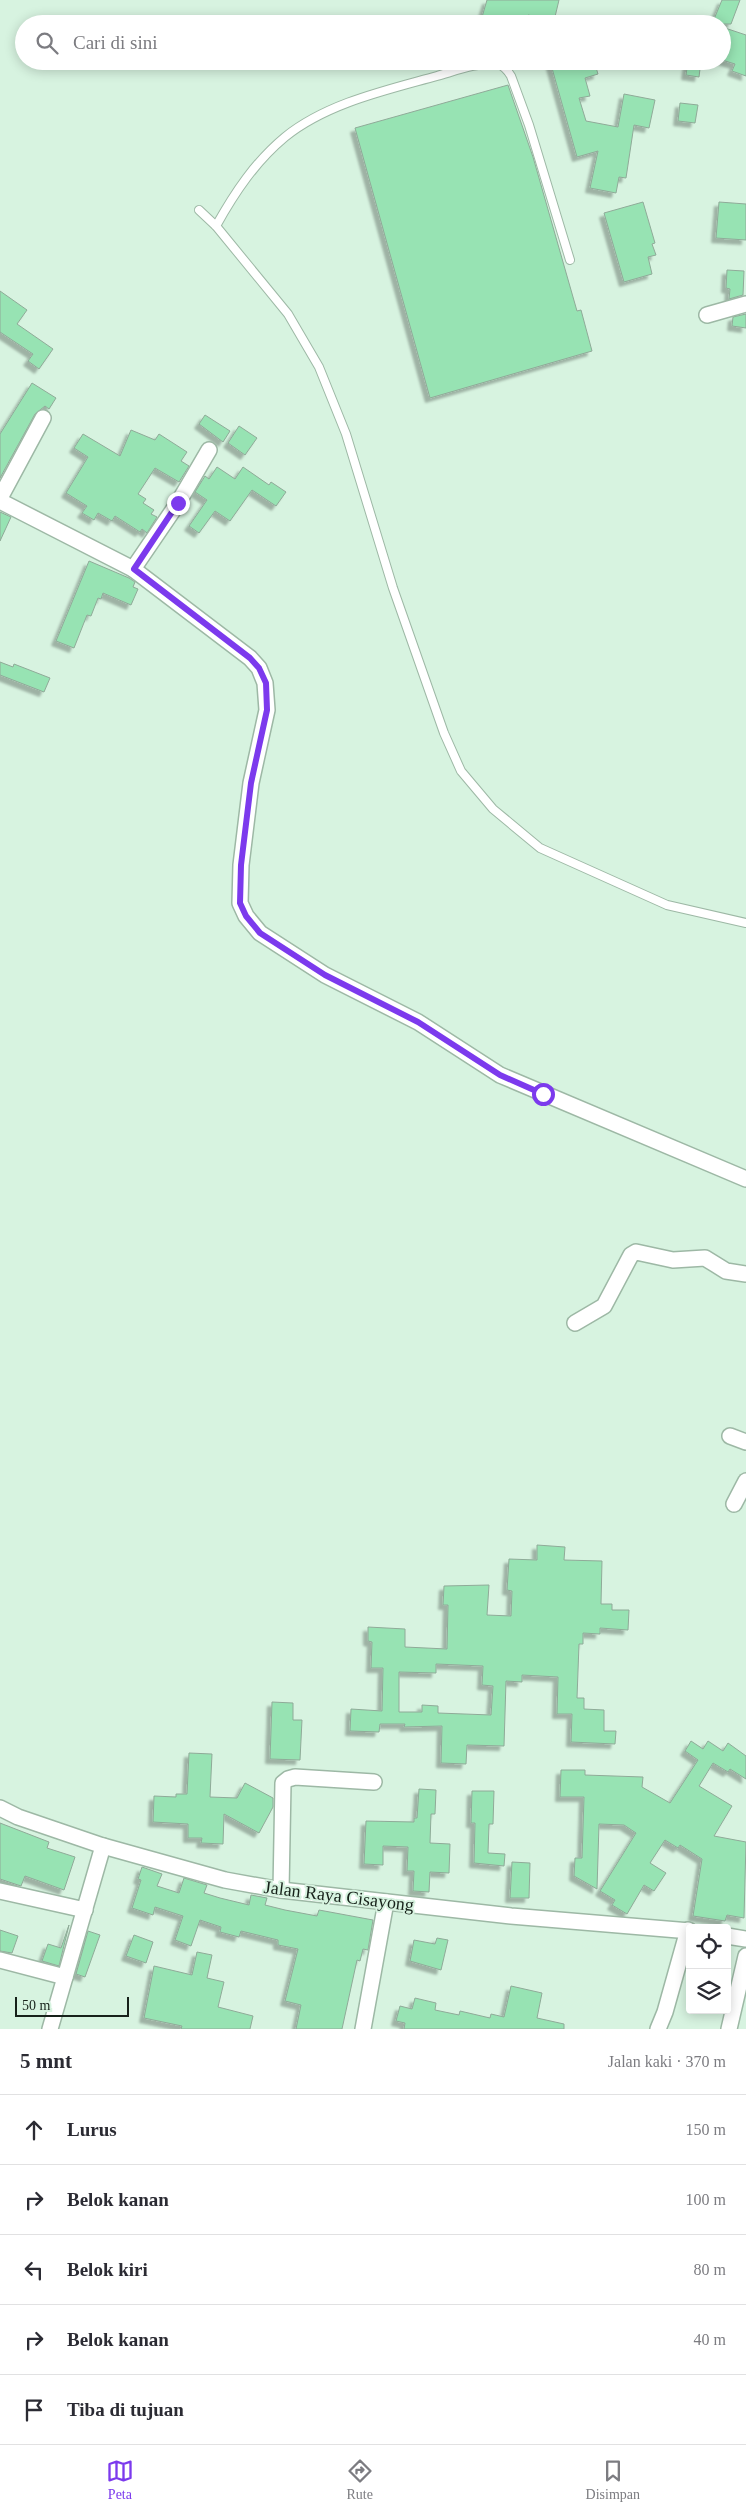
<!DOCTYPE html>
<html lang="id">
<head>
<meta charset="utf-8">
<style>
	body { margin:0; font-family:"Times New Roman",serif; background:#f2f2f3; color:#2b2b33 }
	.controls { position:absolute; right:15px; bottom:15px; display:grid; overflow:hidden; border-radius:5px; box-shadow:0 2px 12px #0003 }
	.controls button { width:45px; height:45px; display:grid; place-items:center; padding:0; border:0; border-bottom:1px solid #e1e1e2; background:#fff; color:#2b2b33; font:25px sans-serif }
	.scale { position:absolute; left:15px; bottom:12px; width:114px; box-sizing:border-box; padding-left:5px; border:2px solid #17211a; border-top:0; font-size:14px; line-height:18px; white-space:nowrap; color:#17211a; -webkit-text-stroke:4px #d7f3e0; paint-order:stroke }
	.stop { position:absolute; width:15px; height:15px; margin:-11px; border:4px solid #7c3aed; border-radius:50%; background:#fff }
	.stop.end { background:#7c3aed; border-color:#fff; box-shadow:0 1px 5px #0008 }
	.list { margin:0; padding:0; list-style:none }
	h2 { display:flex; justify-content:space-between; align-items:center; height:65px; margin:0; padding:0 20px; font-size:21px }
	h2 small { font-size:16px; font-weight:400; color:#7c7c81 }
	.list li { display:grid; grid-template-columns:32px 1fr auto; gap:15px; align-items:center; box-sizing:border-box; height:70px; padding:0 20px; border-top:1px solid #e1e1e2 }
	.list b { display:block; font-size:19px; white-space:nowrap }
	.list em { font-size:16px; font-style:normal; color:#7c7c81 }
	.icon { flex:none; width:28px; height:28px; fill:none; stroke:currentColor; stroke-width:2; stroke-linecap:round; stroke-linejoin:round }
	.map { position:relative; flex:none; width:746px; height:2029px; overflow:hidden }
	.search { position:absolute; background:#fff; box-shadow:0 2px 12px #0003; left:15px; right:15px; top:15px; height:55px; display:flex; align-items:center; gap:12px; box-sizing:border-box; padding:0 18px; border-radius:28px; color:#7c7c81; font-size:19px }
	.sheet { height:415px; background:#fff }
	nav { display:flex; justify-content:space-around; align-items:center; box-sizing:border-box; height:70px; border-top:1px solid #e1e1e2; background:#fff; font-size:14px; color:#7c7c81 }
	nav a { display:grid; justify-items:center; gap:2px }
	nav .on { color:#7c3aed }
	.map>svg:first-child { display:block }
	.building { fill:#97e3b3; stroke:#8faa98; fill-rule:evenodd; filter:url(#shadow) }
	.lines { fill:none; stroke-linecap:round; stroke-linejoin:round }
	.service-casing { stroke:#9db8a5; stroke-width:10 }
	.minor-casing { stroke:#9db8a5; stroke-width:18 }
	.service { stroke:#fff; stroke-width:8 }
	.minor { stroke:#fff; stroke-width:15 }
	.route { stroke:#7c3aed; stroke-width:6 }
	.labels { text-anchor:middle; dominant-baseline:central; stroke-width:4; stroke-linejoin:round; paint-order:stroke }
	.street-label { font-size:18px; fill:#17211a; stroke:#d7f3e0 }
</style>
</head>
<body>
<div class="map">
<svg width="746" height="2029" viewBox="0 0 746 2029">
	<defs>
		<filter id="shadow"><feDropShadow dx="-4.5" dy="4.5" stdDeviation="1" flood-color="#0004"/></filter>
	</defs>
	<rect width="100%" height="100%" fill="#d7f3e0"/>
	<!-- building -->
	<g class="building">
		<path d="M 487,0 L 559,0 L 554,21 L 528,15 L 525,24 L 480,24 Z"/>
		<path d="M 722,0 L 740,0 L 731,24 L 712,24 Z"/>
		<path d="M 722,27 L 746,35 L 746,76 L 732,71 L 735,64 L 722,60 Z"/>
		<path d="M 550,61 L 594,61 L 598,74 L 585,78 L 590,96 L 579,98 L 586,121 L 618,127 L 624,94 L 655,100 L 649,128 L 634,125 L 626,178 L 619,177 L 616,193 L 590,188 L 598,151 L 577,157 Z"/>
		<path d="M 688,61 L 701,61 L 699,77 L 686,75 Z"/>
		<path d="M 508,85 L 533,157 L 577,311 L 581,310 L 592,351 L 430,398 L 355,128 Z"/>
		<path d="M 680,103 L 698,105 L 695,123 L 678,121 Z"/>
		<path d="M 643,202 L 655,243 L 652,244 L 656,255 L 648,257 L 652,274 L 624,282 L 604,213 Z"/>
		<path d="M 719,202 L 746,204 L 746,240 L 716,238 Z"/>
		<path d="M 727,270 L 744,271 L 743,295 L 729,299 L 730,289 L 726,288 Z"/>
		<path d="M 0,291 L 27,310 L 17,324 L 53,349 L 39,369 L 28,361 L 33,354 L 0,332 Z"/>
		<path d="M 746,314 L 746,328 L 732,326 L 733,317 Z"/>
		<path d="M 32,383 L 56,398 L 49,409 L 45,406 L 35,414 L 0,478 L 0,434 Z"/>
		<path d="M 205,415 L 230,431 L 223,442 L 199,424 Z"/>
		<path d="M 239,426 L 257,438 L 245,455 L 228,443 Z"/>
		<path d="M 131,430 L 155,440 L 159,434 L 187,452 L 181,461 L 189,466 L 179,482 L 155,468 L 138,494 L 146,499 L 143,503 L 154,510 L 151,514 L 157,517 L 147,533 L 142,529 L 140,532 L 115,516 L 112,521 L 98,513 L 94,520 L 82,513 L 87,506 L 66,493 L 88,457 L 74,448 L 83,434 L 120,456 Z"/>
		<path d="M 217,467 L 235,479 L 243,467 L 269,485 L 271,482 L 286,492 L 276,506 L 252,490 L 230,521 L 215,511 L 199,533 L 189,526 L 207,500 L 195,492 L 205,476 L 209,479 Z"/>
		<path d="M 0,512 L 11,517 L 0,541 Z"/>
		<path d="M 89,561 L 129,578 L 135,582 L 133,587 L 138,589 L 131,605 L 103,593 L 101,599 L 98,598 L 91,616 L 87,615 L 74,648 L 56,641 Z"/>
		<path d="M 0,662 L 13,667 L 14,664 L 50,678 L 44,692 L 0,675 Z"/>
		<path d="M 537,1545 L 565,1547 L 564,1560 L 602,1561 L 601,1604 L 612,1604 L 612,1610 L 629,1610 L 628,1630 L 600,1628 L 600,1634 L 583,1633 L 583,1644 L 579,1644 L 577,1698 L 584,1698 L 584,1709 L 604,1710 L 604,1731 L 616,1731 L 615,1744 L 571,1742 L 572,1714 L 557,1714 L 558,1677 L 522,1675 L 522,1682 L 506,1681 L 504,1746 L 467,1745 L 466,1764 L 441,1763 L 442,1726 L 404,1727 L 405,1724 L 380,1724 L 379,1732 L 350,1731 L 351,1709 L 382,1711 L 383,1668 L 371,1668 L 372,1642 L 368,1641 L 368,1627 L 405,1629 L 405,1647 L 447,1649 L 448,1605 L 443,1605 L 444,1586 L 489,1585 L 487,1615 L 511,1616 L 512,1591 L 507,1590 L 509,1559 L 537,1560 ZM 436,1664 L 483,1666 L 482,1685 L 493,1686 L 491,1715 L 438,1713 L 438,1706 L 422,1705 L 422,1712 L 399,1712 L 399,1672 L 436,1673 Z"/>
		<path d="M 272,1702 L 293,1703 L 293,1720 L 302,1720 L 300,1760 L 270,1759 Z"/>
		<path d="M 691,1741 L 703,1749 L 708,1741 L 723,1751 L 728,1743 L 746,1756 L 746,1779 L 730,1769 L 728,1772 L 713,1763 L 699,1786 L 732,1806 L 714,1836 L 746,1842 L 744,1918 L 727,1915 L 725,1921 L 693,1916 L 702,1859 L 680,1845 L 678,1848 L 665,1840 L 650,1863 L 666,1873 L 654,1891 L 644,1885 L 627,1914 L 612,1905 L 615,1900 L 600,1891 L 636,1833 L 624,1825 L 599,1824 L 597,1889 L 574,1876 L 575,1858 L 582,1858 L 584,1797 L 560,1797 L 561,1770 L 585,1770 L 585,1775 L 643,1777 L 642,1787 L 670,1803 L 698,1760 L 685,1751 Z"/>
		<path d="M 189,1753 L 212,1754 L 210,1797 L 237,1798 L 245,1783 L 273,1798 L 273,1807 L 259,1833 L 224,1814 L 223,1844 L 201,1843 L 202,1838 L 188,1838 L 188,1824 L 153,1822 L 154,1796 L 176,1797 L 176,1794 L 187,1794 Z"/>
		<path d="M 419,1789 L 436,1790 L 435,1814 L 431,1814 L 430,1843 L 450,1844 L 449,1873 L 430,1872 L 429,1892 L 413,1891 L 414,1871 L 407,1871 L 408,1847 L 383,1846 L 383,1865 L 364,1864 L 366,1821 L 414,1822 L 414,1818 L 417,1818 Z"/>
		<path d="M 472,1791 L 494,1791 L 493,1824 L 489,1824 L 488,1853 L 505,1854 L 504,1866 L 474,1863 L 475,1823 L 471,1823 Z"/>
		<path d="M 0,1823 L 49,1842 L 47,1848 L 75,1857 L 64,1890 L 25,1876 L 21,1886 L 0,1879 Z"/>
		<path d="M 512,1862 L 530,1863 L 529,1898 L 510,1898 Z"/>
		<path d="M 142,1867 L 162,1874 L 157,1886 L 179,1893 L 184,1878 L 207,1885 L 204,1893 L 220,1898 L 249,1905 L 251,1895 L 267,1898 L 265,1905 L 285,1910 L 317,1916 L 319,1910 L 373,1920 L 368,1950 L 363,1949 L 360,1961 L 357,1960 L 342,2029 L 296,2029 L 301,2005 L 285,2001 L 298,1949 L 278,1945 L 278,1940 L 241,1931 L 239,1937 L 220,1932 L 221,1927 L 200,1920 L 191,1946 L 175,1940 L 183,1916 L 155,1907 L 153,1915 L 132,1908 L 141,1880 L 138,1879 Z"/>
		<path d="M 69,1925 L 59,1966 L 42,1961 L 48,1944 L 61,1948 Z"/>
		<path d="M 0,1930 L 18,1936 L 12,1953 L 0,1951 Z"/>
		<path d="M 88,1931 L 100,1935 L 85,1977 L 76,1974 Z"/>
		<path d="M 134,1935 L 153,1942 L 146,1963 L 126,1956 Z"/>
		<path d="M 437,1938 L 448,1940 L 441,1970 L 410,1961 L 414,1940 L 435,1944 Z"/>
		<path d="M 197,1952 L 212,1955 L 207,1978 L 224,1982 L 218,2007 L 253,2016 L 250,2029 L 181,2029 L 182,2026 L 144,2018 L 154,1966 L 192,1975 Z"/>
		<path d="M 511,1986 L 542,1993 L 537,2018 L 564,2024 L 564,2029 L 404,2029 L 405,2023 L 396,2021 L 400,2006 L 412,2009 L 415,1998 L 436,2003 L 435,2010 L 459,2015 L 460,2011 L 490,2018 L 491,2014 L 504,2017 Z"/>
	</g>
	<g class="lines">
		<defs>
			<g id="service">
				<path d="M 199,210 L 216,226 L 288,314 L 319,367 L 346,434 L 393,588 L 444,733 L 461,771 L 493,809 L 540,848 L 667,905 L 746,923"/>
				<path d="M 216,226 C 235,192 255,162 285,137 C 327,103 387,90 437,76 C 455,71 478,62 497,64 C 504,65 508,71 511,76 L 529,125 L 570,260"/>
			</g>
			<g id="minor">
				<path d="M 707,315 L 746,304"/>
				<path d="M 0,498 L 43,418"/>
				<path d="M 0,501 L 133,569 L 250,658 L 259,668 L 265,683 L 267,710 L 251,783 L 241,865 L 240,903 L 246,916 L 260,933 L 325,975 L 418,1022 L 500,1075 L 746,1179"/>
				<path d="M 133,569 L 178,503 L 209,450"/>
				<path d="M 575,1323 L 604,1306 L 631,1255 L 636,1252 L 673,1260 L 705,1258 L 726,1271 L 746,1274"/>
				<path d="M 730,1436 L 746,1442"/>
				<path d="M 734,1504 L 746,1481"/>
				<path d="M 0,1808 L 18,1817 L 103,1846 L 225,1880 L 281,1890 L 511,1916 L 690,1931"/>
				<path d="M 281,1890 L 283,1783 L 288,1779 L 295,1777 L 374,1782"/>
				<path d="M 0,1891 L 85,1910"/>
				<path d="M 727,1936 L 746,1939"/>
				<path d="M 0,1960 L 65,1977"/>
				<path d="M 50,2029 L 103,1846"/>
				<path d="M 363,2029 L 386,1902"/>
				<path d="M 658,2029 L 665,2012 L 688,1930"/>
				<path d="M 729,2029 L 746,1956"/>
			</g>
		</defs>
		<!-- service casing -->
		<use href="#service" class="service-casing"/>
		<!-- minor casing -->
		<use href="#minor" class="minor-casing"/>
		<!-- service -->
		<use href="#service" class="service"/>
		<!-- minor -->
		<use href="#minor" class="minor"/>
	</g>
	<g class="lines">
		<!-- route -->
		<path class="route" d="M 178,503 L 134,569 L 250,658 L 259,668 L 266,683 L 267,710 L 251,783 L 241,865 L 240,903 L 246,916 L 260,933 L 325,975 L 418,1022 L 500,1075 L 543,1094"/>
	</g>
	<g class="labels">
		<!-- street labels -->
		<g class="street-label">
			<text transform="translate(339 1896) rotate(7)">Jalan Raya Cisayong</text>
		</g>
	</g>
</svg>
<div class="controls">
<button><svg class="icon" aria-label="locate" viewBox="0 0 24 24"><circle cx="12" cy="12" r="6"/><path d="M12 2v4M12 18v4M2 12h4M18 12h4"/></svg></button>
<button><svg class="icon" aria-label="layers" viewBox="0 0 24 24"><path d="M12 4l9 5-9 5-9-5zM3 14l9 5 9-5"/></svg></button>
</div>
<div class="scale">50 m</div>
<div class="stop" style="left:543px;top:1094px"></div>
<div class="stop end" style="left:178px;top:503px"></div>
<div class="search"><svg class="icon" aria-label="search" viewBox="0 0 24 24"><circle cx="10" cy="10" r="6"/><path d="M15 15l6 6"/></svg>Cari di sini</div>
</div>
<section class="sheet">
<h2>5 mnt<small>Jalan kaki · 370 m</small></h2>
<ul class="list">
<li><svg class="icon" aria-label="ahead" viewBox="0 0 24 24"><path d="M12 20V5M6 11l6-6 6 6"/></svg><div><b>Lurus</b></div><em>150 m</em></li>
<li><svg class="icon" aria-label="right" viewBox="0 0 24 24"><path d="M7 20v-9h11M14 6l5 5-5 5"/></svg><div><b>Belok kanan</b></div><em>100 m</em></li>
<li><svg class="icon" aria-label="left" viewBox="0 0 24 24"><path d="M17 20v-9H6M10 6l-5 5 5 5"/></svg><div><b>Belok kiri</b></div><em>80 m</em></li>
<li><svg class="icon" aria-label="right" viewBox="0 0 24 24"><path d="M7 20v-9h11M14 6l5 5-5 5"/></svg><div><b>Belok kanan</b></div><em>40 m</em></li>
<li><svg class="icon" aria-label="arrive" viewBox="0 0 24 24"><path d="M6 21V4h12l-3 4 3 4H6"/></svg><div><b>Tiba di tujuan</b></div></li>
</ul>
</section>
<nav>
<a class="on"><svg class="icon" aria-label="map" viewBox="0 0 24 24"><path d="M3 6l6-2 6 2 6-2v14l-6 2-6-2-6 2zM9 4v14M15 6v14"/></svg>Peta</a>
<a><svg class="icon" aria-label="directions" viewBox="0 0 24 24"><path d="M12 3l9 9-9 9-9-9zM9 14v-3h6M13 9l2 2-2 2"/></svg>Rute</a>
<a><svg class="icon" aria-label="saved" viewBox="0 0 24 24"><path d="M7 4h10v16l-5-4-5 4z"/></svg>Disimpan</a>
</nav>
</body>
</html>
